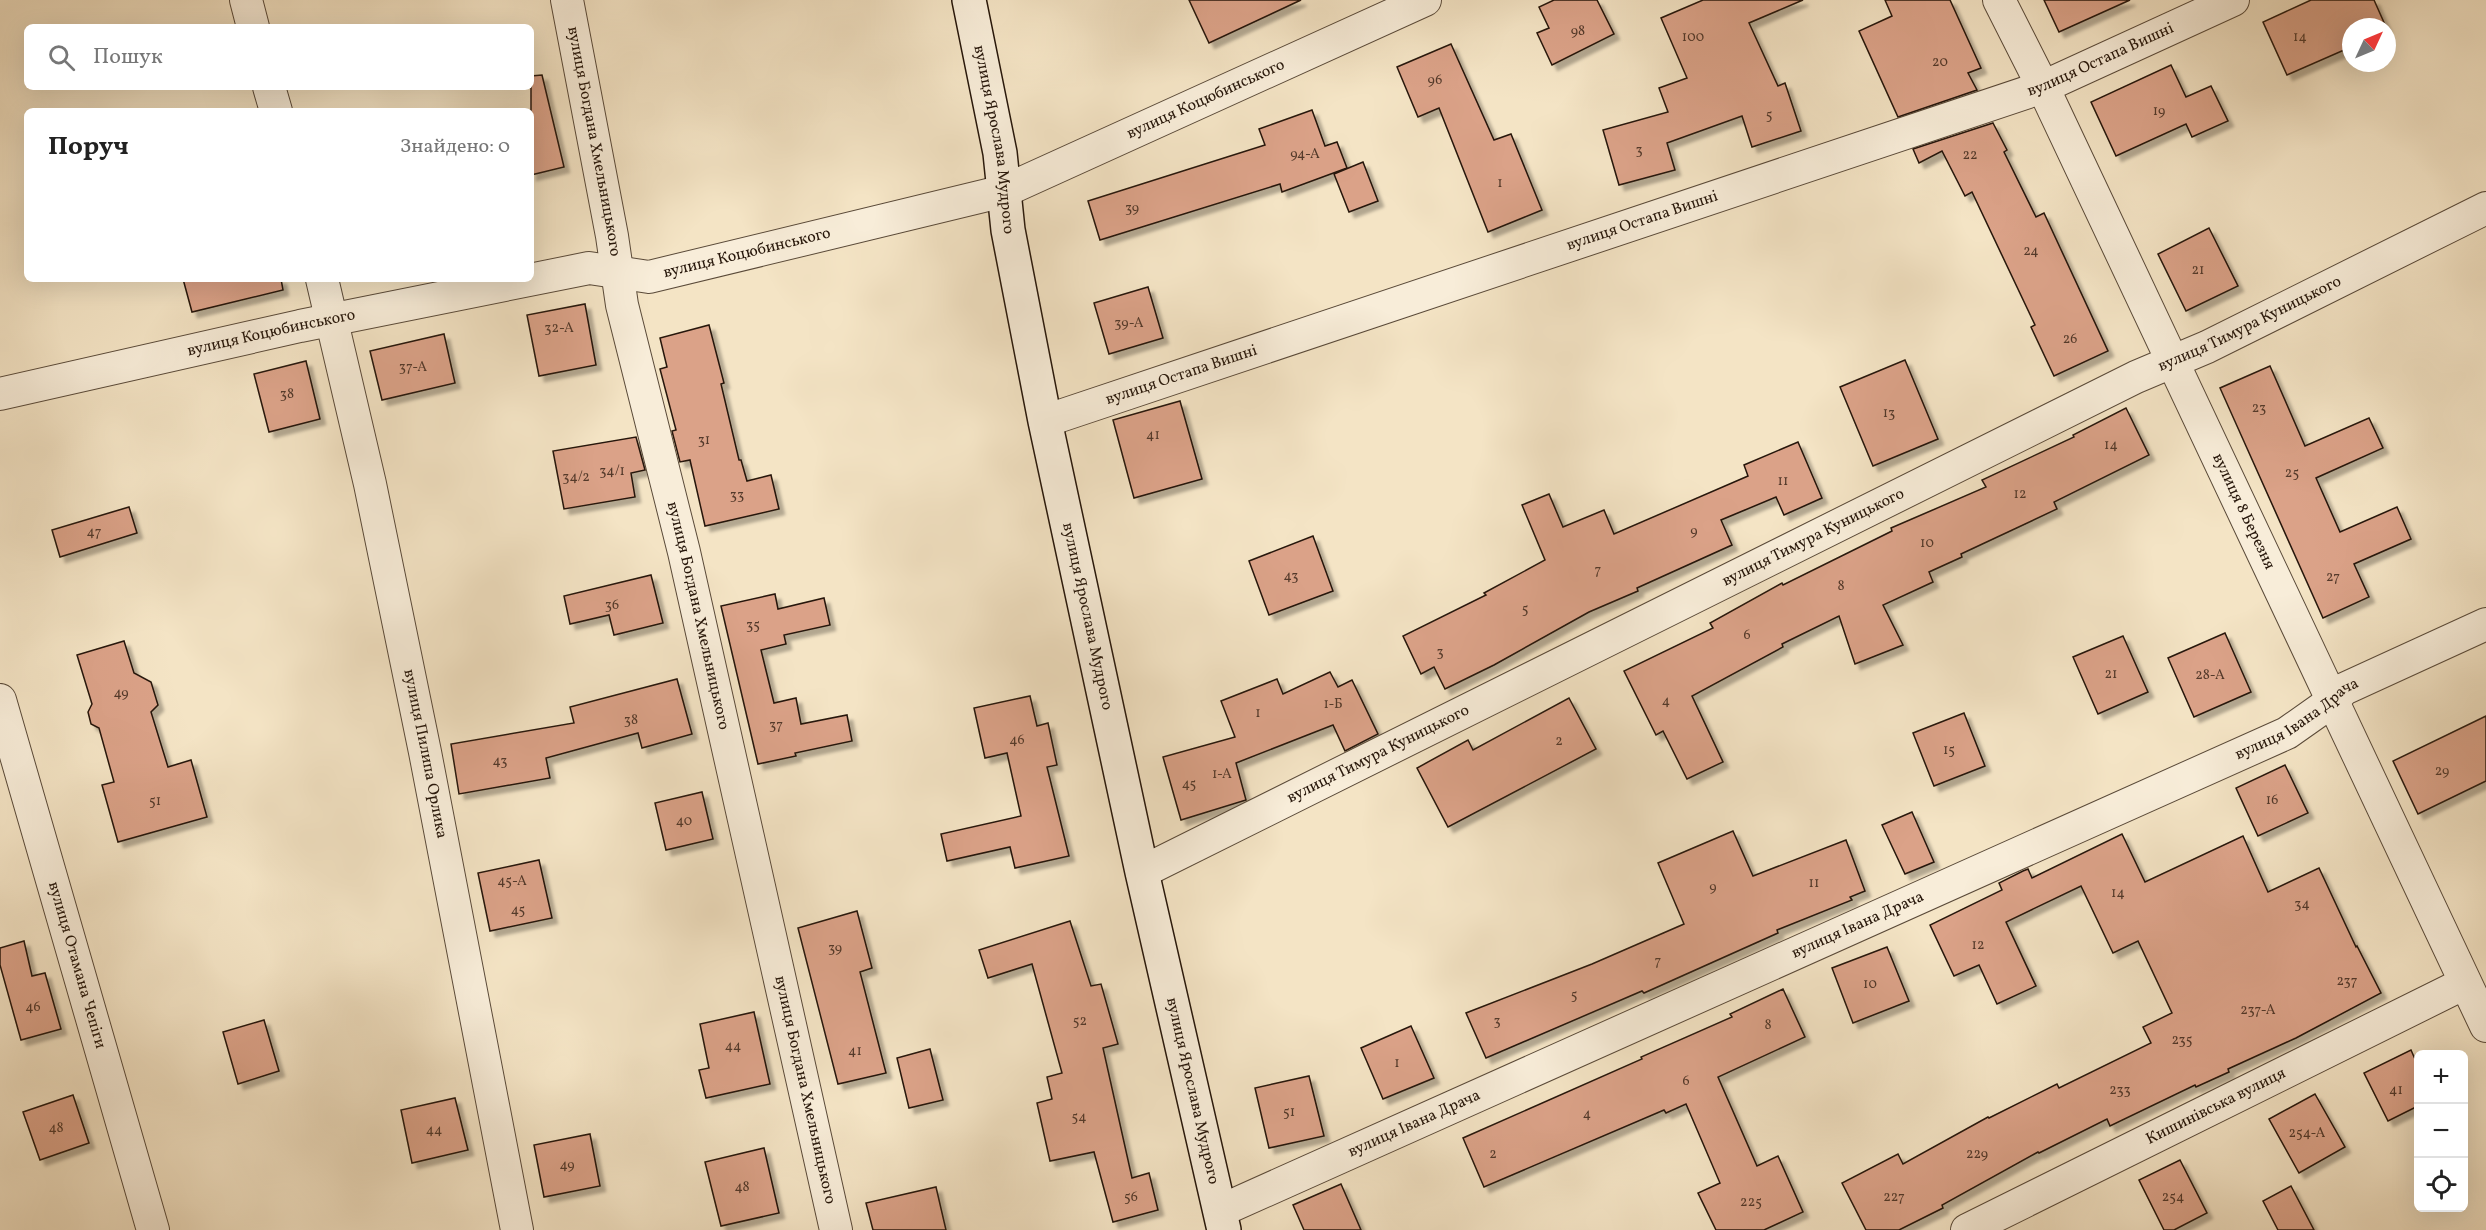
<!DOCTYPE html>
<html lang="uk">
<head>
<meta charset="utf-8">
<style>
	body { margin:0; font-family:Vollkorn,serif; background:#f6f6f6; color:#222 }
	.controls { position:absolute; right:18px; bottom:18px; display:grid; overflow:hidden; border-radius:9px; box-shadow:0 6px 24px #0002 }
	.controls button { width:54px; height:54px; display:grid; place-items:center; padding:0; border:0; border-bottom:2px solid #e0e0e0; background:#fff; color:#222; font:30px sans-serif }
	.compass { position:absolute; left:2342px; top:18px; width:54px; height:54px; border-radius:50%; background:#fff; box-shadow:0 6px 24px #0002; rotate:46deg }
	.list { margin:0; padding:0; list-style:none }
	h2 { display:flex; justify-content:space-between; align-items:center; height:78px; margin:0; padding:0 24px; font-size:26px }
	h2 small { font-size:20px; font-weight:400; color:#767676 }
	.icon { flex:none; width:33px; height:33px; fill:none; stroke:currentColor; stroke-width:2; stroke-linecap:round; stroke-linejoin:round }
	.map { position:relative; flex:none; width:2486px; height:1230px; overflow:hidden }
	.search { position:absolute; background:#fff; box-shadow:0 6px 24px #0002; left:24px; top:24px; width:510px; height:66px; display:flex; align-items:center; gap:15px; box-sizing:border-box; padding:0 21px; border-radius:9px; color:#767676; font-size:22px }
	.panel { position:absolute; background:#fff; box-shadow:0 6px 24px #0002; left:24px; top:108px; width:510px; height:174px; border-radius:9px }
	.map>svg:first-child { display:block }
	.building { fill:#dba288; stroke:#26160a; stroke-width:1.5; filter:url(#shadow) }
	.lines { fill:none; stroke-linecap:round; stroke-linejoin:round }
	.street-casing { stroke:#5a4a39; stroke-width:34 }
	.secondary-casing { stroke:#26160a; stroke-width:36 }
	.street { stroke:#f8edd9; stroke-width:32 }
	.secondary { stroke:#f8edd9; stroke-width:33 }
	.labels { text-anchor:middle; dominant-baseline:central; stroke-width:4.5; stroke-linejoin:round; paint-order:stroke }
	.number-label { font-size:14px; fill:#53392a }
	.street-label { font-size:16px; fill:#26160a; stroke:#f8edd9 }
</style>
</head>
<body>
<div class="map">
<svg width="2486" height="1230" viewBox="0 0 2486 1230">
	<defs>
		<filter id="shadow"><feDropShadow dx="5.5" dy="5.5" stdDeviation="1.5" flood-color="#0004"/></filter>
	</defs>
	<rect width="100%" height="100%" fill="#f4e4c5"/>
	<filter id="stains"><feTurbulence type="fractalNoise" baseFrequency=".00333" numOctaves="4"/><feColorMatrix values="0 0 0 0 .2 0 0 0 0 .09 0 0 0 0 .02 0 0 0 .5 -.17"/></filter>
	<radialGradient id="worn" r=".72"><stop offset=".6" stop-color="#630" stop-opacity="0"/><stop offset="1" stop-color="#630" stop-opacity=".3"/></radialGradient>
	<!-- building -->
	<g class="building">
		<path d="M 1189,0 L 1301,0 L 1209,43 Z"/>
		<path d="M 1554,0 L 1597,0 L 1614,34 L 1552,65 L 1537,33 L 1549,28 L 1539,7 Z"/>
		<path d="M 1703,0 L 1803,0 L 1749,23 L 1778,86 L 1785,83 L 1801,131 L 1752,147 L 1742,116 L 1667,143 L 1675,170 L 1619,185 L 1603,130 L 1668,112 L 1659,88 L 1687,78 L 1661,18 Z"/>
		<path d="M 1885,0 L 1950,0 L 1981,68 L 1968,73 L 1977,90 L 1898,117 L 1859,31 L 1892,16 Z"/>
		<path d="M 2044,0 L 2130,0 L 2059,32 Z"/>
		<path d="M 2311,0 L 2374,0 L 2386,27 L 2351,27 L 2351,47 L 2287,75 L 2263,22 Z"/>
		<path d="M 1451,44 L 1494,140 L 1511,134 L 1542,210 L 1488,232 L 1439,108 L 1418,117 L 1397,67 Z"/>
		<path d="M 2171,65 L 2186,97 L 2211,86 L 2228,121 L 2192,137 L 2186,124 L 2116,156 L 2091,102 Z"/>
		<path d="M 542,75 L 564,167 L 531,175 L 531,76 Z"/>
		<path d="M 1312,110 L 1325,146 L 1337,142 L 1347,168 L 1282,192 L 1280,184 L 1100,240 L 1088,201 L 1265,145 L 1259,129 Z"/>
		<path d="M 1993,123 L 2007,150 L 2004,152 L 2036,217 L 2044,213 L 2108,351 L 2054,376 L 2031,327 L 2035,325 L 1972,192 L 1965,196 L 1942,151 L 1919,163 L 1913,149 Z"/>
		<path d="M 1363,162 L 1378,201 L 1349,212 L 1334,174 Z"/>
		<path d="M 2209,228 L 2238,286 L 2186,311 L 2158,254 Z"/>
		<path d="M 183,279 L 281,279 L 283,290 L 192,312 Z"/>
		<path d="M 1148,287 L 1163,338 L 1109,354 L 1094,303 Z"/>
		<path d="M 585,304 L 596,365 L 539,376 L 527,315 Z"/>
		<path d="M 709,325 L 724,383 L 721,384 L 739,460 L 741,460 L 747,481 L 771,475 L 779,509 L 705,526 L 690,460 L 680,462 L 672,431 L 676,430 L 660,369 L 667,367 L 660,338 Z"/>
		<path d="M 444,334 L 455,383 L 382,400 L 370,351 Z"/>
		<path d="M 1905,360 L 1938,439 L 1873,466 L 1840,387 Z"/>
		<path d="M 306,361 L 320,419 L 269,432 L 254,374 Z"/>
		<path d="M 2270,366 L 2305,446 L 2369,418 L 2383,448 L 2316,478 L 2340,532 L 2397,507 L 2411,539 L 2354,564 L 2369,597 L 2323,618 L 2220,388 Z"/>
		<path d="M 1180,401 L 1202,479 L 1134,498 L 1113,420 Z"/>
		<path d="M 2126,408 L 2149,455 L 2054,502 L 2057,509 L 1961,554 L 1962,557 L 1929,572 L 1933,582 L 1883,605 L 1903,645 L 1855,664 L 1839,616 L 1782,644 L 1783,647 L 1692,696 L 1723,762 L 1687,779 L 1663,731 L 1656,735 L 1624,671 L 1713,628 L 1710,623 L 1782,583 L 1783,585 L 1892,531 L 1891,528 L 1986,487 L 1982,480 L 2074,437 L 2073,435 Z"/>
		<path d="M 636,437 L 645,470 L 631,473 L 635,497 L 564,509 L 553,451 Z"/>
		<path d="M 1798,442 L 1822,498 L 1784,515 L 1776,497 L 1721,520 L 1732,545 L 1637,588 L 1638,591 L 1589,612 L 1494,665 L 1445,689 L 1434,667 L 1421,674 L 1403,636 L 1486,595 L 1484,593 L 1545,560 L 1522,505 L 1549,494 L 1563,527 L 1604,510 L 1614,534 L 1748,476 L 1744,465 Z"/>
		<path d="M 129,507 L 137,533 L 60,557 L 52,530 Z"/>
		<path d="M 1313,536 L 1333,591 L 1269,615 L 1249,561 Z"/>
		<path d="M 651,575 L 663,623 L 614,635 L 609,615 L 570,624 L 564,596 Z"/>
		<path d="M 775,594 L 778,609 L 824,598 L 830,625 L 784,635 L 786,644 L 761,650 L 774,703 L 796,698 L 801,724 L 847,715 L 852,741 L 795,753 L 796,756 L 758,764 L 721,606 Z"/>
		<path d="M 2225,633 L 2251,692 L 2194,717 L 2168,658 Z"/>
		<path d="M 2123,636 L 2148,692 L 2098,714 L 2073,657 Z"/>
		<path d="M 124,641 L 134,673 L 151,682 L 158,705 L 151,712 L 168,767 L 191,760 L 207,817 L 118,842 L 102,785 L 114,782 L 99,728 L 91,724 L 88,712 L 92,704 L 77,655 Z"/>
		<path d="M 1330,672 L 1338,687 L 1352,680 L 1378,734 L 1345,751 L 1333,725 L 1236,763 L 1246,800 L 1181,820 L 1163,757 L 1235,737 L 1221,701 L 1277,679 L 1283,694 Z"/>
		<path d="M 677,679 L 692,734 L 642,748 L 638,733 L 546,758 L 550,778 L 459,794 L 451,744 L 574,723 L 570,707 Z"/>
		<path d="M 1030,696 L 1037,726 L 1048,723 L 1057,765 L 1047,767 L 1069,856 L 1015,868 L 1010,847 L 947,861 L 941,834 L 1021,816 L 1007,753 L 985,758 L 974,708 Z"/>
		<path d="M 1569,698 L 1596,749 L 1448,827 L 1417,768 L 1468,740 L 1473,750 Z"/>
		<path d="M 1964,713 L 1985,766 L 1934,786 L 1913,733 Z"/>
		<path d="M 2486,716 L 2486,781 L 2418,814 L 2393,761 Z"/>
		<path d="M 2285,765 L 2308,813 L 2258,836 L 2236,788 Z"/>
		<path d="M 702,792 L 713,839 L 666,850 L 655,803 Z"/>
		<path d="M 1912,812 L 1934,862 L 1905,874 L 1882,825 Z"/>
		<path d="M 1733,831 L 1753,876 L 1846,840 L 1865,891 L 1850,897 L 1852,900 L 1777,930 L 1778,933 L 1644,993 L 1642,991 L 1486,1058 L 1466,1013 L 1592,964 L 1684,924 L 1658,863 Z"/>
		<path d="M 2122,834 L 2145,882 L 2243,836 L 2268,892 L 2319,868 L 2356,947 L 2357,946 L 2381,993 L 2296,1038 L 2228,1069 L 2229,1072 L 2196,1087 L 2195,1085 L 2110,1126 L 2107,1119 L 2039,1153 L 2038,1152 L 1942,1205 L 1943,1208 L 1899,1230 L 1866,1230 L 1842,1183 L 1898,1154 L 1903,1164 L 1988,1117 L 1989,1118 L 2057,1084 L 2059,1088 L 2151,1043 L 2143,1027 L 2172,1013 L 2138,941 L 2113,953 L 2081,886 L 2006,922 L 2036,986 L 1997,1004 L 1979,965 L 1954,976 L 1930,925 L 2002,890 L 1999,883 L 2023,871 L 2028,869 L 2032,878 Z"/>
		<path d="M 539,860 L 552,918 L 490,931 L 478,873 Z"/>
		<path d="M 857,911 L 872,968 L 860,972 L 886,1073 L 838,1084 L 798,928 Z"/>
		<path d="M 1070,921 L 1091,986 L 1101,984 L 1118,1044 L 1103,1048 L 1132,1178 L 1149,1173 L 1158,1210 L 1113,1222 L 1094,1152 L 1050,1161 L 1037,1103 L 1052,1099 L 1047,1077 L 1062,1073 L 1032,964 L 988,978 L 979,950 Z"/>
		<path d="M 24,941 L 32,976 L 45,973 L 61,1029 L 21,1040 L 0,965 L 0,948 Z"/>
		<path d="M 1887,947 L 1909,1001 L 1853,1023 L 1832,968 Z"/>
		<path d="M 1783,989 L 1805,1037 L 1718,1077 L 1757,1166 L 1778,1156 L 1803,1212 L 1764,1230 L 1716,1230 L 1698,1193 L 1720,1183 L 1686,1104 L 1666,1113 L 1664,1110 L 1484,1187 L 1463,1138 L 1642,1059 L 1641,1057 L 1732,1017 L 1730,1014 Z"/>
		<path d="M 754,1012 L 770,1084 L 706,1098 L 699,1070 L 709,1068 L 700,1024 Z"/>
		<path d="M 264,1020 L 279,1071 L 238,1084 L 223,1032 Z"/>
		<path d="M 1411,1026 L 1434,1078 L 1383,1099 L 1361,1048 Z"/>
		<path d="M 930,1049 L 943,1100 L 909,1108 L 897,1058 Z"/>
		<path d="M 2411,1050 L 2418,1066 L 2418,1106 L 2388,1121 L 2364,1073 Z"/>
		<path d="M 1309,1076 L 1324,1136 L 1269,1148 L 1255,1088 Z"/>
		<path d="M 2315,1094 L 2345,1147 L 2299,1173 L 2269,1119 Z"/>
		<path d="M 73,1095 L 89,1143 L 40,1160 L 23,1112 Z"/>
		<path d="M 455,1098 L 468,1150 L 412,1163 L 401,1110 Z"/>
		<path d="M 590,1134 L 600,1186 L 544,1197 L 534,1145 Z"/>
		<path d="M 764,1148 L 779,1213 L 721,1226 L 705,1162 Z"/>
		<path d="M 2180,1160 L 2207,1213 L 2174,1230 L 2164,1230 L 2139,1180 Z"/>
		<path d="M 1341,1184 L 1361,1230 L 1304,1230 L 1293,1205 Z"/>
		<path d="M 2291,1186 L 2314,1230 L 2278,1230 L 2263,1201 Z"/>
		<path d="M 936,1187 L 946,1230 L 873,1230 L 866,1203 Z"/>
	</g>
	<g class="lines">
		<defs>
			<g id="street">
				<path d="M 246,0 L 253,27"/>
				<path id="s1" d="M 567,0 L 612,236 L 622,305 L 684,552 L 836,1230"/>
				<path id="s2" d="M 1999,0 L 2043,87 L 2486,1026"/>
				<path d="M 269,87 L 276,111"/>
				<path id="s3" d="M 322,279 L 370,484 L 425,752 L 517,1230"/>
				<path id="s4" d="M 0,394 L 300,326 L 589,268 L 649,277 L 1004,191 L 1425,0"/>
				<path id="s5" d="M 1045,421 L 2043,87 L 2233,0"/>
				<path id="s6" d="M 0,700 L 153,1230"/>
				<path id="s7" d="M 1142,872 L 2136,377 L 2207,347 L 2486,208"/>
				<path id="s8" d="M 1220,1211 L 2287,733 L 2331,702 L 2344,689 L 2486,624"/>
				<path id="s9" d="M 1967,1230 L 2465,983"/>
			</g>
			<g id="secondary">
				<path id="s10" d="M 969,0 L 1000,153 L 1008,230 L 1045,421 L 1142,872 L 1224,1230"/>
			</g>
		</defs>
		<!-- street casing -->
		<use href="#street" class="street-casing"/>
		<!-- secondary casing -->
		<use href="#secondary" class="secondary-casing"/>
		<!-- street -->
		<use href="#street" class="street"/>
		<!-- secondary -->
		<use href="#secondary" class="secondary"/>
	</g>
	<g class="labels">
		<!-- number labels -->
		<g class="number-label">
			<text x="1578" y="31">98</text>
			<text x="1693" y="37">100</text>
			<text x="2300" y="37">14</text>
			<text x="1940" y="62">20</text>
			<text x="1435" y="80">96</text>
			<text x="2159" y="111">19</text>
			<text x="1769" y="115">5</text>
			<text x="1639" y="150">3</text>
			<text x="1305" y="154">94-А</text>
			<text x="1970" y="155">22</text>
			<text x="1500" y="183">1</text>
			<text x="1132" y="208">39</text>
			<text x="2031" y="251">24</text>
			<text x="2198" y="270">21</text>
			<text x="1129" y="323">39-А</text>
			<text x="559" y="328">32-А</text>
			<text x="2070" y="339">26</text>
			<text x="413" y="367">37-А</text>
			<text x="287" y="394">38</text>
			<text x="2259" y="408">23</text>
			<text x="1889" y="413">13</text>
			<text x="1153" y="435">41</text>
			<text x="704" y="440">31</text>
			<text x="2111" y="445">14</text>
			<text x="612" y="471">34/1</text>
			<text x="2292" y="473">25</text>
			<text x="576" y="477">34/2</text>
			<text x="1783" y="481">11</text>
			<text x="2020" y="494">12</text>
			<text x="737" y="495">33</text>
			<text x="1694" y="531">9</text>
			<text x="94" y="532">47</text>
			<text x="1927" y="543">10</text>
			<text x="1598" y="570">7</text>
			<text x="1291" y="576">43</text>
			<text x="2333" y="577">27</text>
			<text x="1841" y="586">8</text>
			<text x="612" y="605">36</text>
			<text x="1525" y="609">5</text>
			<text x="753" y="625">35</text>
			<text x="1747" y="635">6</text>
			<text x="1440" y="652">3</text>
			<text x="2111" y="674">21</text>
			<text x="2210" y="675">28-А</text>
			<text x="121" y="693">49</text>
			<text x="1666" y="701">4</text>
			<text x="1333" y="704">1-Б</text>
			<text x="1258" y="713">1</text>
			<text x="631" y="720">38</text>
			<text x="776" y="725">37</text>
			<text x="1017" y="740">46</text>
			<text x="1559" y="741">2</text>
			<text x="1949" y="750">15</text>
			<text x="500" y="761">43</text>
			<text x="2442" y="771">29</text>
			<text x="1222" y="774">1-А</text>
			<text x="1189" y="784">45</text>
			<text x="2272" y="800">16</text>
			<text x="155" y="801">51</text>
			<text x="684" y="821">40</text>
			<text x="512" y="881">45-А</text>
			<text x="1814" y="883">11</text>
			<text x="1713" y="887">9</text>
			<text x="2118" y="893">14</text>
			<text x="2302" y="904">34</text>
			<text x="518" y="910">45</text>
			<text x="1978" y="945">12</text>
			<text x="835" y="948">39</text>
			<text x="1658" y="961">7</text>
			<text x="2347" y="981">237</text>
			<text x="1870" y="984">10</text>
			<text x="1574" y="995">5</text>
			<text x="33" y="1007">46</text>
			<text x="2258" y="1010">237-А</text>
			<text x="1080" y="1021">52</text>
			<text x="1497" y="1021">3</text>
			<text x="1768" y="1025">8</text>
			<text x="2182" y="1040">235</text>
			<text x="733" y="1046">44</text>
			<text x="855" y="1051">41</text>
			<text x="1397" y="1063">1</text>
			<text x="1686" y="1081">6</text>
			<text x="2120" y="1090">233</text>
			<text x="2396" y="1090">41</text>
			<text x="1289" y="1112">51</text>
			<text x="1587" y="1114">4</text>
			<text x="1079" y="1117">54</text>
			<text x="56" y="1128">48</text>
			<text x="434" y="1130">44</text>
			<text x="2307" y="1133">254-А</text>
			<text x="1493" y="1154">2</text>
			<text x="1977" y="1154">229</text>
			<text x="567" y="1165">49</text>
			<text x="742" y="1187">48</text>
			<text x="1131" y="1197">56</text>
			<text x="1894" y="1197">227</text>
			<text x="2173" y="1197">254</text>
			<text x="1751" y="1202">225</text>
		</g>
		<!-- street labels -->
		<g class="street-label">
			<text stroke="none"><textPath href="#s5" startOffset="1116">вулиця Остапа Вишні</textPath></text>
			<text stroke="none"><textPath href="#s4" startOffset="1250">вулиця Коцюбинського</textPath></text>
			<text stroke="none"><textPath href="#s10" startOffset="142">вулиця Ярослава Мудрого</textPath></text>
			<text stroke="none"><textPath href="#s1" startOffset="144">вулиця Богдана Хмельницького</textPath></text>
			<text stroke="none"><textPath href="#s5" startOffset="630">вулиця Остапа Вишні</textPath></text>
			<text stroke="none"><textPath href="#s4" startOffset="764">вулиця Коцюбинського</textPath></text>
			<text stroke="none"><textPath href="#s7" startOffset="1236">вулиця Тимура Куницького</textPath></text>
			<text stroke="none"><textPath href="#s4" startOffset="278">вулиця Коцюбинського</textPath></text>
			<text stroke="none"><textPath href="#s5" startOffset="144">вулиця Остапа Вишні</textPath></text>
			<text stroke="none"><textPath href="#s2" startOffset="567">вулиця 8 Березня</textPath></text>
			<text stroke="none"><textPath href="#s7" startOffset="750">вулиця Тимура Куницького</textPath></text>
			<text stroke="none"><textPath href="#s1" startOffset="630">вулиця Богдана Хмельницького</textPath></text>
			<text stroke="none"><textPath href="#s10" startOffset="628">вулиця Ярослава Мудрого</textPath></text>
			<text stroke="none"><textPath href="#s8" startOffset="1185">вулиця Івана Драча</textPath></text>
			<text stroke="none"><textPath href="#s3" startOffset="486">вулиця Пилипа Орлика</textPath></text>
			<text stroke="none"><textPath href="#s7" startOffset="264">вулиця Тимура Куницького</textPath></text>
			<text stroke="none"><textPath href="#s8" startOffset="699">вулиця Івана Драча</textPath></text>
			<text stroke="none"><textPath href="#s6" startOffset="276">вулиця Отамана Чепіги</textPath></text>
			<text stroke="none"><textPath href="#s1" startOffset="1116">вулиця Богдана Хмельницького</textPath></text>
			<text stroke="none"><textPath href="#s10" startOffset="1114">вулиця Ярослава Мудрого</textPath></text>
			<text stroke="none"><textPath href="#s9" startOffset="278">Кишинівська вулиця</textPath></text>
			<text stroke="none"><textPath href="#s8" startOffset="213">вулиця Івана Драча</textPath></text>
		</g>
	</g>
	<rect width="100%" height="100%" filter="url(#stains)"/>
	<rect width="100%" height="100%" fill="url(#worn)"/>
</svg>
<div class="controls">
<button>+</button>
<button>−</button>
<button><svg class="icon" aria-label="locate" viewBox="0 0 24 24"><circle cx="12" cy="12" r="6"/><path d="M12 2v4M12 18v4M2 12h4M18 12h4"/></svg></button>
</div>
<svg class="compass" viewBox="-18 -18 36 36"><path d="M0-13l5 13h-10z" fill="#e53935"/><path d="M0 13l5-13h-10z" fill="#767676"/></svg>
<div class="search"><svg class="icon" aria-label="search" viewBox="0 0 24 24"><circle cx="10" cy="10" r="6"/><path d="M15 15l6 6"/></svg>Пошук</div>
<section class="panel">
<h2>Поруч<small>Знайдено: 0</small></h2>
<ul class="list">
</ul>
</section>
</div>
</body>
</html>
